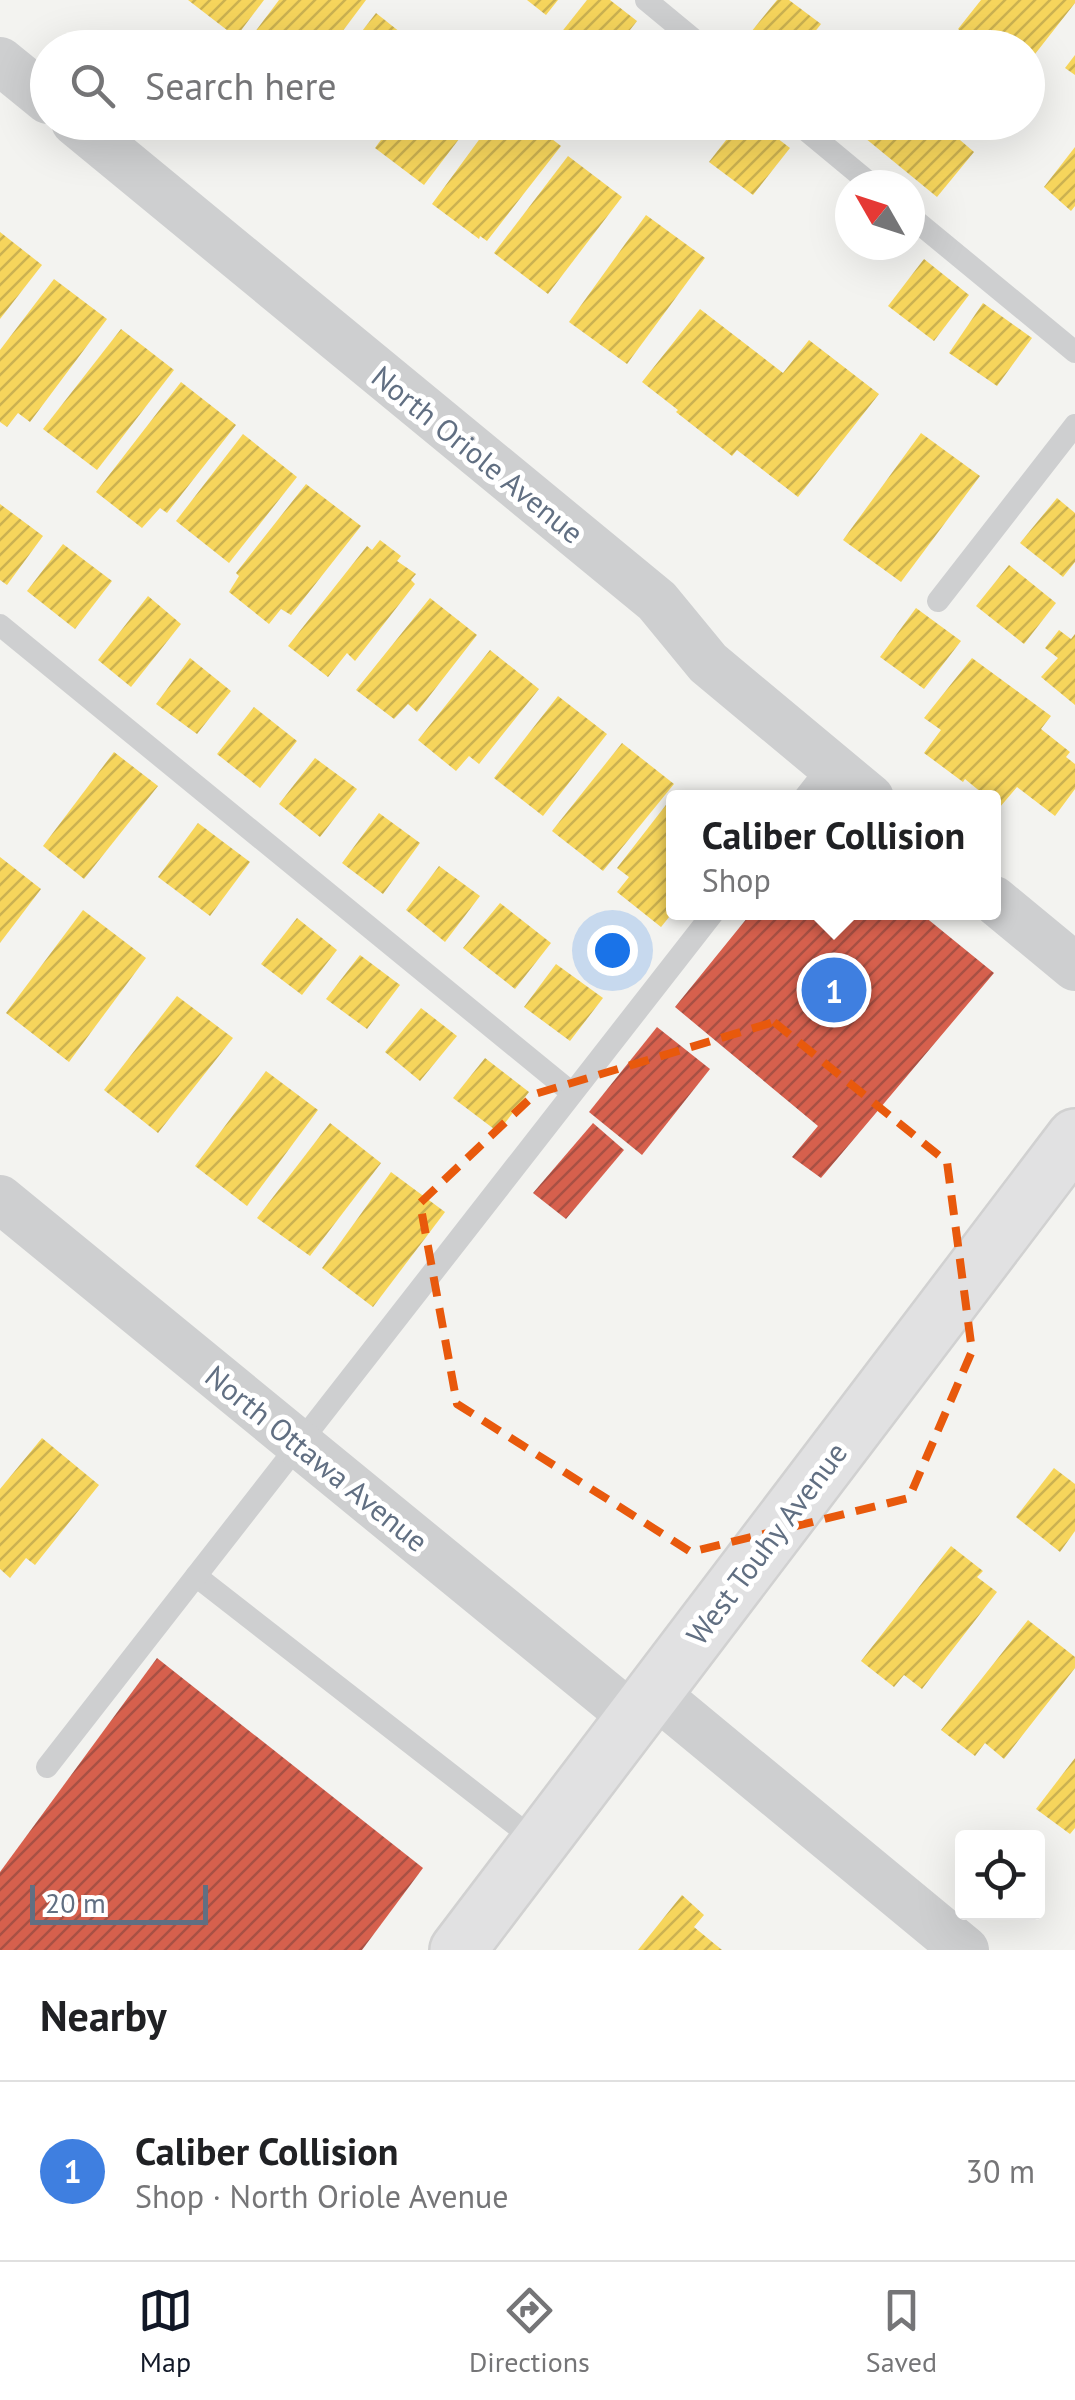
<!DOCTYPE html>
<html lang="en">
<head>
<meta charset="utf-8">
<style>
	body { margin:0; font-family:"PT Sans",sans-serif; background:#f2f2f2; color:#202124 }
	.controls { position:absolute; right:30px; bottom:30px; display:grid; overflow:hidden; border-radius:10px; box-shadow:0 10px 40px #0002 }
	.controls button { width:90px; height:90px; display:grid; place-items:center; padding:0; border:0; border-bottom:2px solid #e0e0e0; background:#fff; color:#202124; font:50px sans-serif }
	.compass { position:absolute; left:835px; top:170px; width:90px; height:90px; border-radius:50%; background:#fff; box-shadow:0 10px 40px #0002; rotate:309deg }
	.scale { position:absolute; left:30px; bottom:25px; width:178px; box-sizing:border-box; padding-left:10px; border:5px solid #616f82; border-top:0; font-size:28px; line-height:35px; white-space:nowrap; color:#616f82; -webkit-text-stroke:8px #fff; paint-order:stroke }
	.you { position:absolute; left:612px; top:950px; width:35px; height:35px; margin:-25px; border:8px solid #fff; border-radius:50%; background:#1a73e8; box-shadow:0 0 0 15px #1a73e833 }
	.badge { display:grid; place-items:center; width:65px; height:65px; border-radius:50%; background:#111827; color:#fff; font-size:32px; font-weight:700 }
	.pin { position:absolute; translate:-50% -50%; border:5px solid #fff; box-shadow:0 2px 10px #0006 }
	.popup { position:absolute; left:666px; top:790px; width:335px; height:130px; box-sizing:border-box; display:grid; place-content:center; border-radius:10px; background:#fff; filter:drop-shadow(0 2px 8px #0005); font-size:32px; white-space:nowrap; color:#757577 }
	.popup b { font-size:38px; color:#202124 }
	.popup::after { content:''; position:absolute; left:50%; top:100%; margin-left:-20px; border:20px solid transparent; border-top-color:#fff }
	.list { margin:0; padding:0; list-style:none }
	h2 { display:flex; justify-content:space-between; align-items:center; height:130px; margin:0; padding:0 40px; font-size:42px }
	h2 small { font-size:32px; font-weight:400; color:#757577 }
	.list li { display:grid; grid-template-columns:65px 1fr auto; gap:30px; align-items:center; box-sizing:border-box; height:180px; padding:0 40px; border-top:2px solid #e0e0e0 }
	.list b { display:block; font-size:38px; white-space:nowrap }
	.list p { margin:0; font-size:32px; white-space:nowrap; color:#757577 }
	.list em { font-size:32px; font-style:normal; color:#757577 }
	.icon { flex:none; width:55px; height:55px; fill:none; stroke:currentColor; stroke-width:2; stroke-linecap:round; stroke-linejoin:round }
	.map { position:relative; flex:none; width:1075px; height:1950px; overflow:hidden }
	.search { position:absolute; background:#fff; box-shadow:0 10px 40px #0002; left:30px; right:30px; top:30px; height:110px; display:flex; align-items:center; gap:25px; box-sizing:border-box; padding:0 35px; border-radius:55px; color:#757577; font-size:38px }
	.sheet { height:310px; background:#fff }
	nav { display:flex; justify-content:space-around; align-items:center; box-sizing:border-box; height:140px; border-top:2px solid #e0e0e0; background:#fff; font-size:28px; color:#757577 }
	nav a { display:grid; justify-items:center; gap:5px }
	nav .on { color:#111827 }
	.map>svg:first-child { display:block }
	.homes { fill:url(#homes-hatch) }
	.shops { fill:url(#shops-hatch) }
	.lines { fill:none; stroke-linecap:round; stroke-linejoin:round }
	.secondary-casing { stroke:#d1d1d1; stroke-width:60 }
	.lane { stroke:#cecfd0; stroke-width:22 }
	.street { stroke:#cecfd0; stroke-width:48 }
	.secondary { stroke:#e1e1e2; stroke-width:55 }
	.marked { fill:none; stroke:#e8590c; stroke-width:8; stroke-dasharray:20 12; stroke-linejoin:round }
	.labels { text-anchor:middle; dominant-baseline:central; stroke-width:10; stroke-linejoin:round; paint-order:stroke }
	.street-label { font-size:30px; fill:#616f82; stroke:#fff }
</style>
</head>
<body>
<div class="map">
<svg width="1075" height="1950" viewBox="0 0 1075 1950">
	<defs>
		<pattern id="homes-hatch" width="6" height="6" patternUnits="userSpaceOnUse" patternTransform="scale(2.5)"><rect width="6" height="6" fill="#f6d55c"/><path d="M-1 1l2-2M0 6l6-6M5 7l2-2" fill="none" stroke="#cbb151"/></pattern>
		<pattern id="shops-hatch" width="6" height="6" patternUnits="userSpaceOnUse" patternTransform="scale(2.5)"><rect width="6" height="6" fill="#d6604d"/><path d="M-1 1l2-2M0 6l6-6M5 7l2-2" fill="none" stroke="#a85044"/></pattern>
	</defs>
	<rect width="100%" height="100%" fill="#f3f3f0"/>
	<!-- homes -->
	<g class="homes">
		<path d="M 188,0 L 264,0 L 236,37 Z"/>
		<path d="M 279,0 L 366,0 L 330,48 L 243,48 Z"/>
		<path d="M 527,0 L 558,0 L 546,15 Z"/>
		<path d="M 587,0 L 610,0 L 637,21 L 616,48 L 577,48 L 560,34 Z"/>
		<path d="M 777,0 L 789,0 L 821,24 L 802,48 L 760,48 L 747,37 Z"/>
		<path d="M 981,0 L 1075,0 L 1075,3 L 1028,63 L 1028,48 L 981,48 L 958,29 Z"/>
		<path d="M 376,13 L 420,48 L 349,48 Z"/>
		<path d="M 1075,55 L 1075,75 L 1065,68 Z"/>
		<path d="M 344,122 L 370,122 L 360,135 Z"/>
		<path d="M 394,122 L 472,122 L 424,185 L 375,148 Z"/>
		<path d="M 492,122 L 530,122 L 561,146 L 487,241 L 480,236 L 479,239 L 432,204 Z"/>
		<path d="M 740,122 L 756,122 L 790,148 L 753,195 L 709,162 Z"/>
		<path d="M 878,122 L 939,122 L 974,152 L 937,197 L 865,138 Z"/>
		<path d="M 1075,147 L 1075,206 L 1071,211 L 1044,187 Z"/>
		<path d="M 568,156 L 622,197 L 548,294 L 494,253 Z"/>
		<path d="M 646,215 L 705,258 L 627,364 L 569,322 Z"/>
		<path d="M 0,232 L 42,265 L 0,319 Z"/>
		<path d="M 924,259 L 969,295 L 934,341 L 888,306 Z"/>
		<path d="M 54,279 L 107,319 L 30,422 L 18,413 L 7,427 L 0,422 L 0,350 Z"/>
		<path d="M 983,303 L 1032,338 L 997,386 L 949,353 Z"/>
		<path d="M 700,309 L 783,373 L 809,340 L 879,394 L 798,497 L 737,450 L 732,456 L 676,412 L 678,410 L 642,382 Z"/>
		<path d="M 121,329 L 174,370 L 97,470 L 43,429 Z"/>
		<path d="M 181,382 L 236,425 L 167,513 L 160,508 L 142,528 L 96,492 Z"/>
		<path d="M 921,433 L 980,476 L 901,582 L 843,540 Z"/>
		<path d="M 243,434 L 297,477 L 229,563 L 176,521 Z"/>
		<path d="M 306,484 L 361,526 L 291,615 L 281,609 L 269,624 L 229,592 L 239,576 L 236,573 Z"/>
		<path d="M 1057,498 L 1075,513 L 1075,562 L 1063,577 L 1020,543 Z"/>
		<path d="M 0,504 L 43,536 L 7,585 L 0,580 Z"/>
		<path d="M 380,540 L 401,556 L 397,561 L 416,574 L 411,580 L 415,584 L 355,661 L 347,653 L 328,677 L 288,646 L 367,546 L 372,550 Z"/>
		<path d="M 63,544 L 112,581 L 75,629 L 27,591 Z"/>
		<path d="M 1009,565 L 1056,603 L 1024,644 L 976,606 Z"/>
		<path d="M 148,596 L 181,624 L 131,687 L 98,660 Z"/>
		<path d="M 430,598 L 477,635 L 417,712 L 408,704 L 394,719 L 356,690 Z"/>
		<path d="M 916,608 L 961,641 L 924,689 L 880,657 Z"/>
		<path d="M 1059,630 L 1071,639 L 1075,634 L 1075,705 L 1041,677 L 1058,658 L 1045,648 Z"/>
		<path d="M 490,650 L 539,689 L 479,764 L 469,756 L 456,771 L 418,740 Z"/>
		<path d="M 190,658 L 231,691 L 197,734 L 156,704 Z"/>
		<path d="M 972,658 L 1051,716 L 1041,729 L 1070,752 L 1066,757 L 1075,764 L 1075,789 L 1055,816 L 1017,787 L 1000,807 L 994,802 L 994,798 L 988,798 L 965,779 L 963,782 L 924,753 L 941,730 L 924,718 Z"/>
		<path d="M 558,696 L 607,734 L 543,816 L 494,778 Z"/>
		<path d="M 254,707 L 297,741 L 260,788 L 217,754 Z"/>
		<path d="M 622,743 L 674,784 L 603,871 L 552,831 Z"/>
		<path d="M 114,752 L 158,786 L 84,879 L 43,846 Z"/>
		<path d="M 315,758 L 357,789 L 320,837 L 279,804 Z"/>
		<path d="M 676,792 L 683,798 L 674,798 L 674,911 L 661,927 L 617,892 L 629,877 L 617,868 Z"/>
		<path d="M 379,813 L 420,843 L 383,894 L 342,863 Z"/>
		<path d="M 198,823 L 250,862 L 210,916 L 158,877 Z"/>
		<path d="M 0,857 L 41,889 L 0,943 Z"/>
		<path d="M 439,866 L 480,896 L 445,942 L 406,910 Z"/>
		<path d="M 500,903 L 551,943 L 515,989 L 463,948 Z"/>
		<path d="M 83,910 L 146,958 L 69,1062 L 6,1013 Z"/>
		<path d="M 297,918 L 337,950 L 302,995 L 261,964 Z"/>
		<path d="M 360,955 L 400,985 L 367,1029 L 326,999 Z"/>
		<path d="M 556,964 L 603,998 L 570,1041 L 524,1007 Z"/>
		<path d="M 177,996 L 233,1038 L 158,1133 L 104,1090 Z"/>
		<path d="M 421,1008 L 457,1036 L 420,1081 L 385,1052 Z"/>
		<path d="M 485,1058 L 529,1092 L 498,1132 L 453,1098 Z"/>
		<path d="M 266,1071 L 318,1110 L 247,1206 L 195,1166 Z"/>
		<path d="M 330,1123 L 381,1163 L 310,1256 L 257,1218 Z"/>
		<path d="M 391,1172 L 445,1212 L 373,1307 L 322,1268 Z"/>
		<path d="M 42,1438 L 99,1485 L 35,1565 L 26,1558 L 10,1578 L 0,1569 L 0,1489 Z"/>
		<path d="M 1054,1468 L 1075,1484 L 1075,1531 L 1060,1552 L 1016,1517 Z"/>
		<path d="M 951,1546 L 983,1571 L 977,1577 L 997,1592 L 922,1689 L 904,1675 L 894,1687 L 861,1661 Z"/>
		<path d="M 1028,1620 L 1075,1657 L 1075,1668 L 1004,1759 L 985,1743 L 975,1756 L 941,1730 Z"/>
		<path d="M 1075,1758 L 1075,1828 L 1070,1834 L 1036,1809 Z"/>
		<path d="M 682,1895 L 704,1915 L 694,1927 L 722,1950 L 638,1950 Z"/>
	</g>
	<!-- shops -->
	<g class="shops">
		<path d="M 752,912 L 919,912 L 994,973 L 821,1178 L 792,1157 L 818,1126 L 675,1007 Z"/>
		<path d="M 657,1027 L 710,1069 L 642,1155 L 589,1112 Z"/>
		<path d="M 593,1123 L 624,1150 L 566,1219 L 533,1193 Z"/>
		<path d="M 157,1658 L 423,1868 L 362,1950 L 0,1950 L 0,1872 Z"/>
	</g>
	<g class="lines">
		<defs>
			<path id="secondary" d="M 458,1950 L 1075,1137"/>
		</defs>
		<!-- secondary casing -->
		<use href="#secondary" class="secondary-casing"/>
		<!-- lane -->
		<g class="lane">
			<path d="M 646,0 L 704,48"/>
			<path d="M 796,122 L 872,185"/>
			<path d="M 910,216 L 1075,352"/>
			<path d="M 938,601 L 1075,425"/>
			<path d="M 0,625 L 572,1093"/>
			<path d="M 804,798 L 830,765"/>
			<path d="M 196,1576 L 540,1844"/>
			<path d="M 47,1767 L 714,912"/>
		</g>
		<!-- street -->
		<g class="street">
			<path d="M 0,61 L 48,100"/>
			<path d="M 75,122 L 657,601 L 708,663 L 870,798"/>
			<path d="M 994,900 L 1075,967"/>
			<path d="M 0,1199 L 634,1718"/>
			<path d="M 653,1692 L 965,1950"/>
		</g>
		<!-- secondary -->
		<use href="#secondary" class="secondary"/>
	</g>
	<!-- marked area -->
	<path class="marked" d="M 774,1022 L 947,1162 L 972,1351 L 909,1498 L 691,1552 L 457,1404 L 420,1203 L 535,1094 Z"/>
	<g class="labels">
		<!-- street labels -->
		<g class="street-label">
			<text transform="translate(478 454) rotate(39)">North Oriole Avenue</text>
			<text transform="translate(317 1458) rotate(39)">North Ottawa Avenue</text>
			<text transform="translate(766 1543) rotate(-53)">West Touhy Avenue</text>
		</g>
	</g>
</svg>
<div class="controls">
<button><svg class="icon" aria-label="locate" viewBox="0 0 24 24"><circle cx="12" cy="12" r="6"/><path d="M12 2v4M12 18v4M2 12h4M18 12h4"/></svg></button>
</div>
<svg class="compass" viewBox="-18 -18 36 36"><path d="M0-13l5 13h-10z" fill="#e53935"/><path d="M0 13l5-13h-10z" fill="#757577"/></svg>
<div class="scale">20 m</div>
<div class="you"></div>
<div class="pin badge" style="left:834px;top:990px;background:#3f7fe0">1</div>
<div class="popup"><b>Caliber Collision</b>Shop</div>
<div class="search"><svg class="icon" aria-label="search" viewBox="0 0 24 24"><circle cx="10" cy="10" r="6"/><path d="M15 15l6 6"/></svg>Search here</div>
</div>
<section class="sheet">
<h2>Nearby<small></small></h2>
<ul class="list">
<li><span class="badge" style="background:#3f7fe0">1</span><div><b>Caliber Collision</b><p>Shop · North Oriole Avenue</p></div><em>30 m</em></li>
</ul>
</section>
<nav>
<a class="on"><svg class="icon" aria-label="map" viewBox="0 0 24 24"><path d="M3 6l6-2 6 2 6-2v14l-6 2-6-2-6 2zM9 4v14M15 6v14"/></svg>Map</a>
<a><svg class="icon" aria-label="directions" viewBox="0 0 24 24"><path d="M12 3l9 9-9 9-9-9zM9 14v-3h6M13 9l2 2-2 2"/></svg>Directions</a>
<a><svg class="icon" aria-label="saved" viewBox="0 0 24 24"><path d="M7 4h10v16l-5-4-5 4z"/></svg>Saved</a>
</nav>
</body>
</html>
